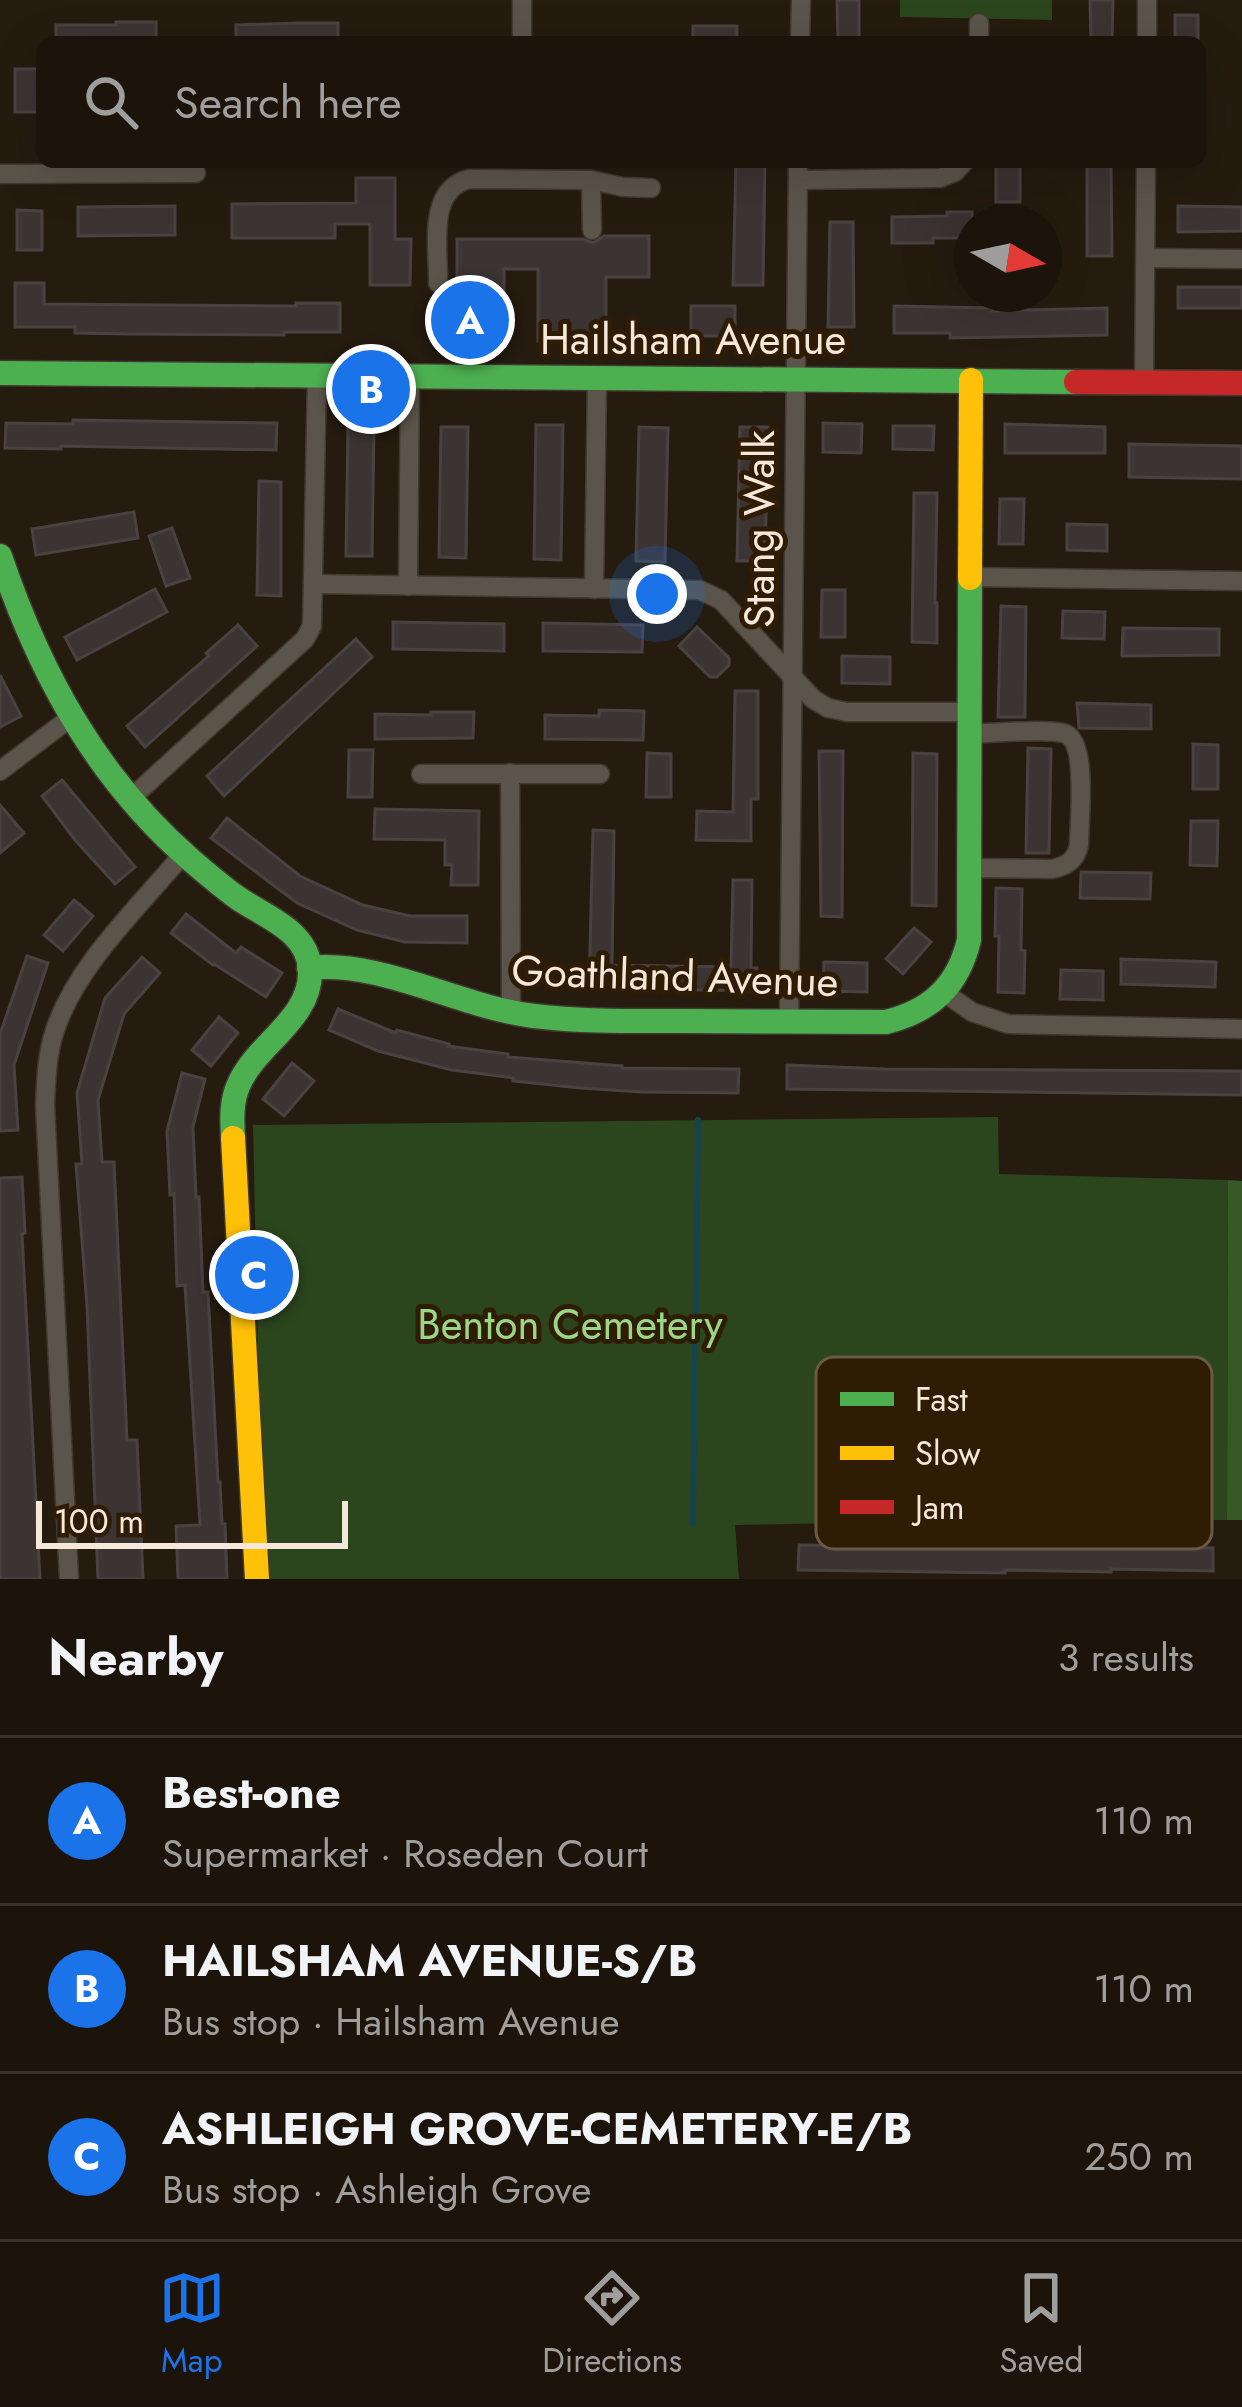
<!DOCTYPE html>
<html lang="en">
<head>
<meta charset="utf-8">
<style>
	body { margin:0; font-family:Jost,sans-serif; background:#251d14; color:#f1f3f6 }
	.compass { position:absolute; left:954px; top:204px; width:108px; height:108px; border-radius:50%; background:#1c140b; box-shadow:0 12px 48px #0002; rotate:99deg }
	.scale { position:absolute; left:36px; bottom:30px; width:312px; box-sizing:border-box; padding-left:12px; border:6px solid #f5e8da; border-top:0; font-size:33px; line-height:42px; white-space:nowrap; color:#f5e8da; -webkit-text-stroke:9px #2f1c05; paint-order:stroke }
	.you { position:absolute; left:657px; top:594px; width:42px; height:42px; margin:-30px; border:9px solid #fff; border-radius:50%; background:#1a73e8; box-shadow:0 0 0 18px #1a73e833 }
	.badge { display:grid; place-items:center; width:78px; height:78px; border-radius:50%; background:#1a73e8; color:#fff; font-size:39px; font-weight:700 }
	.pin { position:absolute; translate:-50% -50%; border:6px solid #fff; box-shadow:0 3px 12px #0006 }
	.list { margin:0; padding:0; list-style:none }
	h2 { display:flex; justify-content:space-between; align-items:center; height:156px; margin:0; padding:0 48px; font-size:51px }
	h2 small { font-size:39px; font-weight:400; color:#a09e9d }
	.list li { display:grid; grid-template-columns:78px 1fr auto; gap:36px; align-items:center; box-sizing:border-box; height:168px; padding:0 48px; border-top:3px solid #3a332c }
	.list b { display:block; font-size:45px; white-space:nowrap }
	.list p { margin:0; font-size:39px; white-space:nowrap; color:#a09e9d }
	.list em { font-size:39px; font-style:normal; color:#a09e9d }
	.icon { flex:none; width:66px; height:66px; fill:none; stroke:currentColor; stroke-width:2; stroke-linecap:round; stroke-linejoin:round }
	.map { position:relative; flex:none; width:1242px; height:1579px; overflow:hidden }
	.search { position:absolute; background:#1c140b; box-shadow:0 12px 48px #0002; left:36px; right:36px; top:36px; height:132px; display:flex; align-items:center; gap:30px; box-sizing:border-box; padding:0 42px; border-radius:18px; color:#a09e9d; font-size:45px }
	.sheet { height:660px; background:#1c140b }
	nav { display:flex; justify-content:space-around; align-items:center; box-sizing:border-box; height:168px; border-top:3px solid #3a332c; background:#1c140b; font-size:33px; color:#a09e9d }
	nav a { display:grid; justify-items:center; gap:6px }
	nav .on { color:#1a73e8 }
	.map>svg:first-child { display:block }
	.green { fill:#2b461d }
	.forest { fill:#375827 }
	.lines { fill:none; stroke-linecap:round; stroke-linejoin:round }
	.stream { stroke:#16444d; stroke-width:6 }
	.building { fill:#3c3433; stroke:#494241; stroke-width:3 }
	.street-casing { stroke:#413830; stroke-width:21 }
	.fast-casing { stroke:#413830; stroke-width:27 }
	.slow-casing { stroke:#413830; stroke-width:27 }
	.jam-casing { stroke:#413830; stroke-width:27 }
	.street { stroke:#5b544a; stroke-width:18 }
	.fast { stroke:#4caf50; stroke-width:24 }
	.slow { stroke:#ffc107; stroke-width:24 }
	.jam { stroke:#c62828; stroke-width:24 }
	.labels { text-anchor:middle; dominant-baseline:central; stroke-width:10; stroke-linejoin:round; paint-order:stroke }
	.street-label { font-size:42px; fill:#f5e8da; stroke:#2f1c05 }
	.park-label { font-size:42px; fill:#9ad686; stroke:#2f1c05 }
	.key { fill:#2f1c05; stroke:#6a5945; stroke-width:3 }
	.key-label { font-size:33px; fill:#f5e8da }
</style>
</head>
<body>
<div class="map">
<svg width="1242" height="1579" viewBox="0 0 1242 1579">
	<rect width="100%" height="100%" fill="#251b0f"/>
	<!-- green -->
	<g class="green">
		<path d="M 900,0 L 1052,0 L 1052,20 L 900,17 Z"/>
		<path d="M 998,1117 L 999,1174 L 1228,1180 L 1227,1520 L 1002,1520 L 735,1525 L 739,1579 L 263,1579 L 253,1125 Z"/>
	</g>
	<!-- forest -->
	<path class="forest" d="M 1228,1180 L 1242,1181 L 1242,1520 L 1227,1520 Z"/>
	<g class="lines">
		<!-- stream -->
		<path class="stream" d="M 693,1524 L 698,1120"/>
	</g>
	<!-- building -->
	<g class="building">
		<path d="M 837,0 L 859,0 L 859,42 L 838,42 Z"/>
		<path d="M 1090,0 L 1113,0 L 1112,42 L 1091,42 Z"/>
		<rect x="1175" y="15" width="23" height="27"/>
		<path d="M 116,22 L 156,22 L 156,42 L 56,42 L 56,25 L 116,25 Z"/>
		<path d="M 299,23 L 338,23 L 338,42 L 236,42 L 236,25 Z"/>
		<rect x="693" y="26" width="44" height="16"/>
		<rect x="15" y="69" width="27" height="43"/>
		<path d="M 736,162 L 765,162 L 763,285 L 733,285 Z"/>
		<rect x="996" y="162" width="24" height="40"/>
		<path d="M 1087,162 L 1111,162 L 1112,256 L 1087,256 Z"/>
		<path d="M 356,178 L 395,178 L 395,239 L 411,239 L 410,285 L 370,285 L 370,224 L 335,224 L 335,238 L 232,238 L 232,204 L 356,203 Z"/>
		<path d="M 175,206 L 175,235 L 78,236 L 78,207 Z"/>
		<path d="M 1178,206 L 1242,207 L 1242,231 L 1178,232 Z"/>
		<path d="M 17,210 L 42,211 L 42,250 L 17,250 Z"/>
		<path d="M 947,212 L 972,212 L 972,238 L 933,238 L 933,243 L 892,243 L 892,217 L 947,216 Z"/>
		<path d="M 830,222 L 853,222 L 854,327 L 828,327 Z"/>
		<path d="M 604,236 L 649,236 L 649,277 L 606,277 L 606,341 L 538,341 L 538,269 L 504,269 L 504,342 L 436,342 L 436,297 L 457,297 L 457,239 L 583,239 L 593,243 Z"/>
		<path d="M 15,283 L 44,283 L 44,304 L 296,306 L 296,303 L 340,303 L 340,332 L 284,332 L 284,335 L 131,334 L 75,333 L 75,327 L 15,327 Z"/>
		<rect x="1178" y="287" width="64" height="21"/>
		<rect x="691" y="306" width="44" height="30"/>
		<path d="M 894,306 L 992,308 L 992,311 L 1107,308 L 1107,335 L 950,338 L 950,333 L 894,333 Z"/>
		<path d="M 73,420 L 277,423 L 276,450 L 61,446 L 61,449 L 5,448 L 6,423 L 73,424 Z"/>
		<path d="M 823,423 L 862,424 L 861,453 L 823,452 Z"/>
		<path d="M 1005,424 L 1105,427 L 1105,453 L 1005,453 Z"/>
		<path d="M 348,425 L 374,426 L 372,556 L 346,556 Z"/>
		<path d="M 536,425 L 563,425 L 561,560 L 534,559 Z"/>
		<path d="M 893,426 L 934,426 L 933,450 L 893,449 Z"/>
		<path d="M 441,427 L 468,427 L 466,558 L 439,557 Z"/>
		<path d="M 639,427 L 668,428 L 665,562 L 636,561 Z"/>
		<path d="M 740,427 L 768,427 L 765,561 L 737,561 Z"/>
		<path d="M 1129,444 L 1242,446 L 1242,479 L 1129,477 Z"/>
		<path d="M 259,481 L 281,482 L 281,596 L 257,595 Z"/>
		<path d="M 914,493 L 937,493 L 935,603 L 937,603 L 937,643 L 912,642 Z"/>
		<path d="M 1000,499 L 1024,499 L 1023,544 L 999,544 Z"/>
		<path d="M 134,512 L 138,538 L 36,555 L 32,529 Z"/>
		<path d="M 1067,524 L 1107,525 L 1107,551 L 1067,550 Z"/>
		<path d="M 172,528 L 190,578 L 166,586 L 149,536 Z"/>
		<path d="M 155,589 L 167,612 L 77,660 L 65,637 Z"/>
		<path d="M 822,590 L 845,590 L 845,637 L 821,637 Z"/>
		<path d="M 1001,606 L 1026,607 L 1025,717 L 998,717 Z"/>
		<path d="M 1063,611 L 1105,612 L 1104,639 L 1062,638 Z"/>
		<path d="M 393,622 L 504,624 L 504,651 L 393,649 Z"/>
		<path d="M 543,623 L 643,625 L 642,652 L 543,651 Z"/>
		<path d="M 238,625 L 257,646 L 145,747 L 127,726 L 209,656 L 206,653 Z"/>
		<path d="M 697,627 L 729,658 L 729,665 L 717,677 L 710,677 L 679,646 Z"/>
		<path d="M 1123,628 L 1219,629 L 1219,655 L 1122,656 Z"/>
		<path d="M 356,639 L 372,657 L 224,796 L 207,776 Z"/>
		<path d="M 842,656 L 890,657 L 890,684 L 842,683 Z"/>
		<path d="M 0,675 L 21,716 L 0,727 Z"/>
		<path d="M 735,691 L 758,691 L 758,799 L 751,799 L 751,841 L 696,840 L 697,811 L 733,812 Z"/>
		<path d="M 1077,703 L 1151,705 L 1151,729 L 1079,728 Z"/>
		<path d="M 599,710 L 644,711 L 643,740 L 545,739 L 545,715 L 599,716 Z"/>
		<path d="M 431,712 L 474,712 L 473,738 L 375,739 L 375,714 L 431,715 Z"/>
		<path d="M 1193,744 L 1218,745 L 1218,789 L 1193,789 Z"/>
		<path d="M 1028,748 L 1051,749 L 1049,853 L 1026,853 Z"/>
		<path d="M 349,750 L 373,750 L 372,797 L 348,797 Z"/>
		<path d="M 819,751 L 843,751 L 842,917 L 821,916 Z"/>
		<path d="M 647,753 L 671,754 L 671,797 L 646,797 Z"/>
		<path d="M 913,753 L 937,754 L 936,906 L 912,905 Z"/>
		<path d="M 62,780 L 135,867 L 115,884 L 75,840 L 42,796 Z"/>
		<path d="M 0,805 L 24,833 L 0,853 Z"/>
		<path d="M 375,809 L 479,811 L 478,885 L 451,885 L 452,865 L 445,865 L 445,840 L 374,839 Z"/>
		<path d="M 227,818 L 300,876 L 363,905 L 410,916 L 467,916 L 467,943 L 405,942 L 357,930 L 297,903 L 211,838 Z"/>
		<path d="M 1191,821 L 1218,821 L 1217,866 L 1190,865 Z"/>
		<path d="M 593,830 L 614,831 L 612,965 L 731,967 L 733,880 L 752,880 L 751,968 L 757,968 L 756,991 L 589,988 Z"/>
		<path d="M 1081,872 L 1151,873 L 1150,899 L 1080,898 Z"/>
		<path d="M 996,888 L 1022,889 L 1021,950 L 1025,951 L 1024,993 L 998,992 L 999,936 L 995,936 Z"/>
		<path d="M 74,900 L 93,916 L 63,951 L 44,935 Z"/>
		<path d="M 186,914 L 236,953 L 241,947 L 282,973 L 266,997 L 214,964 L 213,965 L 171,933 Z"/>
		<path d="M 914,928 L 931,942 L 903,974 L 886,959 Z"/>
		<path d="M 27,956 L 48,963 L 14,1065 L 18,1130 L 0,1131 L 0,1034 Z"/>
		<path d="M 142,957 L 160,973 L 124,1014 L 98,1100 L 102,1162 L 114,1162 L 127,1440 L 137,1440 L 143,1579 L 98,1579 L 87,1306 L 76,1164 L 82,1164 L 77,1093 L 105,998 Z"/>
		<path d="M 1121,959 L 1216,962 L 1215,987 L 1121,984 Z"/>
		<path d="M 824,962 L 867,963 L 867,992 L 823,991 Z"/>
		<path d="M 1061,970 L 1103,971 L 1103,1000 L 1060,999 Z"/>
		<path d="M 338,1009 L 396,1033 L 397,1030 L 449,1044 L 448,1046 L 508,1054 L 508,1057 L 622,1066 L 622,1068 L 739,1069 L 738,1093 L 641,1092 L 580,1088 L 513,1081 L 513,1078 L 452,1070 L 378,1051 L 329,1030 Z"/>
		<path d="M 219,1017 L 238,1033 L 211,1066 L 192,1050 Z"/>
		<path d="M 292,1063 L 314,1081 L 284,1116 L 263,1099 Z"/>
		<path d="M 787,1065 L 885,1069 L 1242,1071 L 1242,1095 L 787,1089 Z"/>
		<path d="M 182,1073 L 205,1079 L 193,1127 L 196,1197 L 199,1197 L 203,1292 L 208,1292 L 218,1482 L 220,1482 L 222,1524 L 225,1524 L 227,1579 L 178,1579 L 176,1526 L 200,1525 L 185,1285 L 177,1286 L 174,1194 L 170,1195 L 167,1131 Z"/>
		<path d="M 22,1177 L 25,1233 L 22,1234 L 40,1579 L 0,1579 L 0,1178 Z"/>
		<path d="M 919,1543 L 1213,1548 L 1213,1571 L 1111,1569 L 1111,1572 L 1005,1570 L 1005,1573 L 798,1570 L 799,1545 L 919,1546 Z"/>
	</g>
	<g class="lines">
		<defs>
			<g id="street">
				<path d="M 522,42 L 522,0"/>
				<path d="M 800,42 L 801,0"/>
				<path d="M 979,42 L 979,23"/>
				<path d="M 1147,42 L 1147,0"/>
				<path d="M 0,174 L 196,173"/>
				<path d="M 591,180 L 623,187 L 651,188"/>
				<path d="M 798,180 L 940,178 L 955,172 L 964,162"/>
				<path d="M 1146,258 L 1242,259"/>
				<path d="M 438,283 C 439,249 426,190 469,179 L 591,180 L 592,230"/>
				<path d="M 1144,381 L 1146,162"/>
				<path d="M 971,577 L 1242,581"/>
				<path d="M 314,584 L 700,590 L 721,600 L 813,699 L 828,708 L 847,712 L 969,712"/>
				<path d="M 408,586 L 410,376"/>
				<path d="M 594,589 L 597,378"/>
				<path d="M 0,771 L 70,718"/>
				<path d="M 510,773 L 511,1012"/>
				<path d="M 421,774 L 600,774"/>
				<path d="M 129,800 L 305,639 L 312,626 L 317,375"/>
				<path d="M 969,868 L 1052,869 C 1067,866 1076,860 1079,845 C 1079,822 1088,744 1066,734 C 1051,728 990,733 970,734"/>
				<path d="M 945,993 L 972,1012 L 1008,1024 L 1242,1029"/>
				<path d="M 789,1022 L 798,162"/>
				<path d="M 69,1579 L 45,1105 C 46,1080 47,1054 55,1030 C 77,964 139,907 183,854"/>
			</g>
			<g id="fast">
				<path d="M 0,373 L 1076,382"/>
				<path d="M 0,556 C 40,674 97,779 192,861 C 206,873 220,885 235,896 C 262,916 308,929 310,970 C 312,1019 257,1043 239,1084 C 231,1101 232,1119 233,1138"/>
				<path d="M 309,968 C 382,960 459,1007 534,1016 C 583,1022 633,1021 682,1021 C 750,1021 818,1022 886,1022 C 931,1011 958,986 969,940 L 970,578"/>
			</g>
			<g id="slow">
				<path d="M 970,578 L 971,380"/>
				<path d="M 233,1138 L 257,1579"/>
			</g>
			<path id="jam" d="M 1076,382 L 1242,383"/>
		</defs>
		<!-- street casing -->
		<use href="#street" class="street-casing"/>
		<!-- fast casing -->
		<use href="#fast" class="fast-casing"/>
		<!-- slow casing -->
		<use href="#slow" class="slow-casing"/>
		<!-- jam casing -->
		<use href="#jam" class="jam-casing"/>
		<!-- street -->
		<use href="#street" class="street"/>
		<!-- fast -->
		<use href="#fast" class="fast"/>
		<!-- slow -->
		<use href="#slow" class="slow"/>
		<!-- jam -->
		<use href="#jam" class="jam"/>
	</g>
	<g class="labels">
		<!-- street labels -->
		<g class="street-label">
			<text x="693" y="339">Hailsham Avenue</text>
			<text transform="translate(759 529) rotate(-90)">Stang Walk</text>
			<text transform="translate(675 976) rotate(2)">Goathland Avenue</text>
		</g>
		<!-- park labels -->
		<g class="park-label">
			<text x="570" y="1324">Benton Cemetery</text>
		</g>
	</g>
	<!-- legend -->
	<rect x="816" y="1357" width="396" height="192" rx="18" class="key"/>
	<rect x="840" y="1392" width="54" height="14" fill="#4caf50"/>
	<rect x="840" y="1446" width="54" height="14" fill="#ffc107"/>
	<rect x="840" y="1500" width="54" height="14" fill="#c62828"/>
	<g class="key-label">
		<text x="915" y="1411">Fast</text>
		<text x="915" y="1465">Slow</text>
		<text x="915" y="1519">Jam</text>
	</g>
</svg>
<svg class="compass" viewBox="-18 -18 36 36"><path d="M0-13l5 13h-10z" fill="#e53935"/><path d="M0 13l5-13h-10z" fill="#a09e9d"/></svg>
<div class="scale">100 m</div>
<div class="you"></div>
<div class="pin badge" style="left:470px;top:320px">A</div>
<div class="pin badge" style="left:371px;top:389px">B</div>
<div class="pin badge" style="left:254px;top:1275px">C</div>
<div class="search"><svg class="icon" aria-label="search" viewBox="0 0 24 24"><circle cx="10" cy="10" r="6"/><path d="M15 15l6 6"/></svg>Search here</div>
</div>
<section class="sheet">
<h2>Nearby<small>3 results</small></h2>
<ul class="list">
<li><span class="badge">A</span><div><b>Best-one</b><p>Supermarket · Roseden Court</p></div><em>110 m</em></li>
<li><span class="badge">B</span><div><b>HAILSHAM AVENUE-S/B</b><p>Bus stop · Hailsham Avenue</p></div><em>110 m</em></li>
<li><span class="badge">C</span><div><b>ASHLEIGH GROVE-CEMETERY-E/B</b><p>Bus stop · Ashleigh Grove</p></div><em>250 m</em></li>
</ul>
</section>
<nav>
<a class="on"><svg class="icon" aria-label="map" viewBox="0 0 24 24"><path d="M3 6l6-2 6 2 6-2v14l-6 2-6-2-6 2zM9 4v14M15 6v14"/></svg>Map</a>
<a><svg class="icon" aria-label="directions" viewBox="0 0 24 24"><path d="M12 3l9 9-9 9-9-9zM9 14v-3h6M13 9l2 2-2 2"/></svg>Directions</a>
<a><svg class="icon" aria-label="saved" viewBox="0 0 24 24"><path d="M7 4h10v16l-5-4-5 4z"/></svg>Saved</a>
</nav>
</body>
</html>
